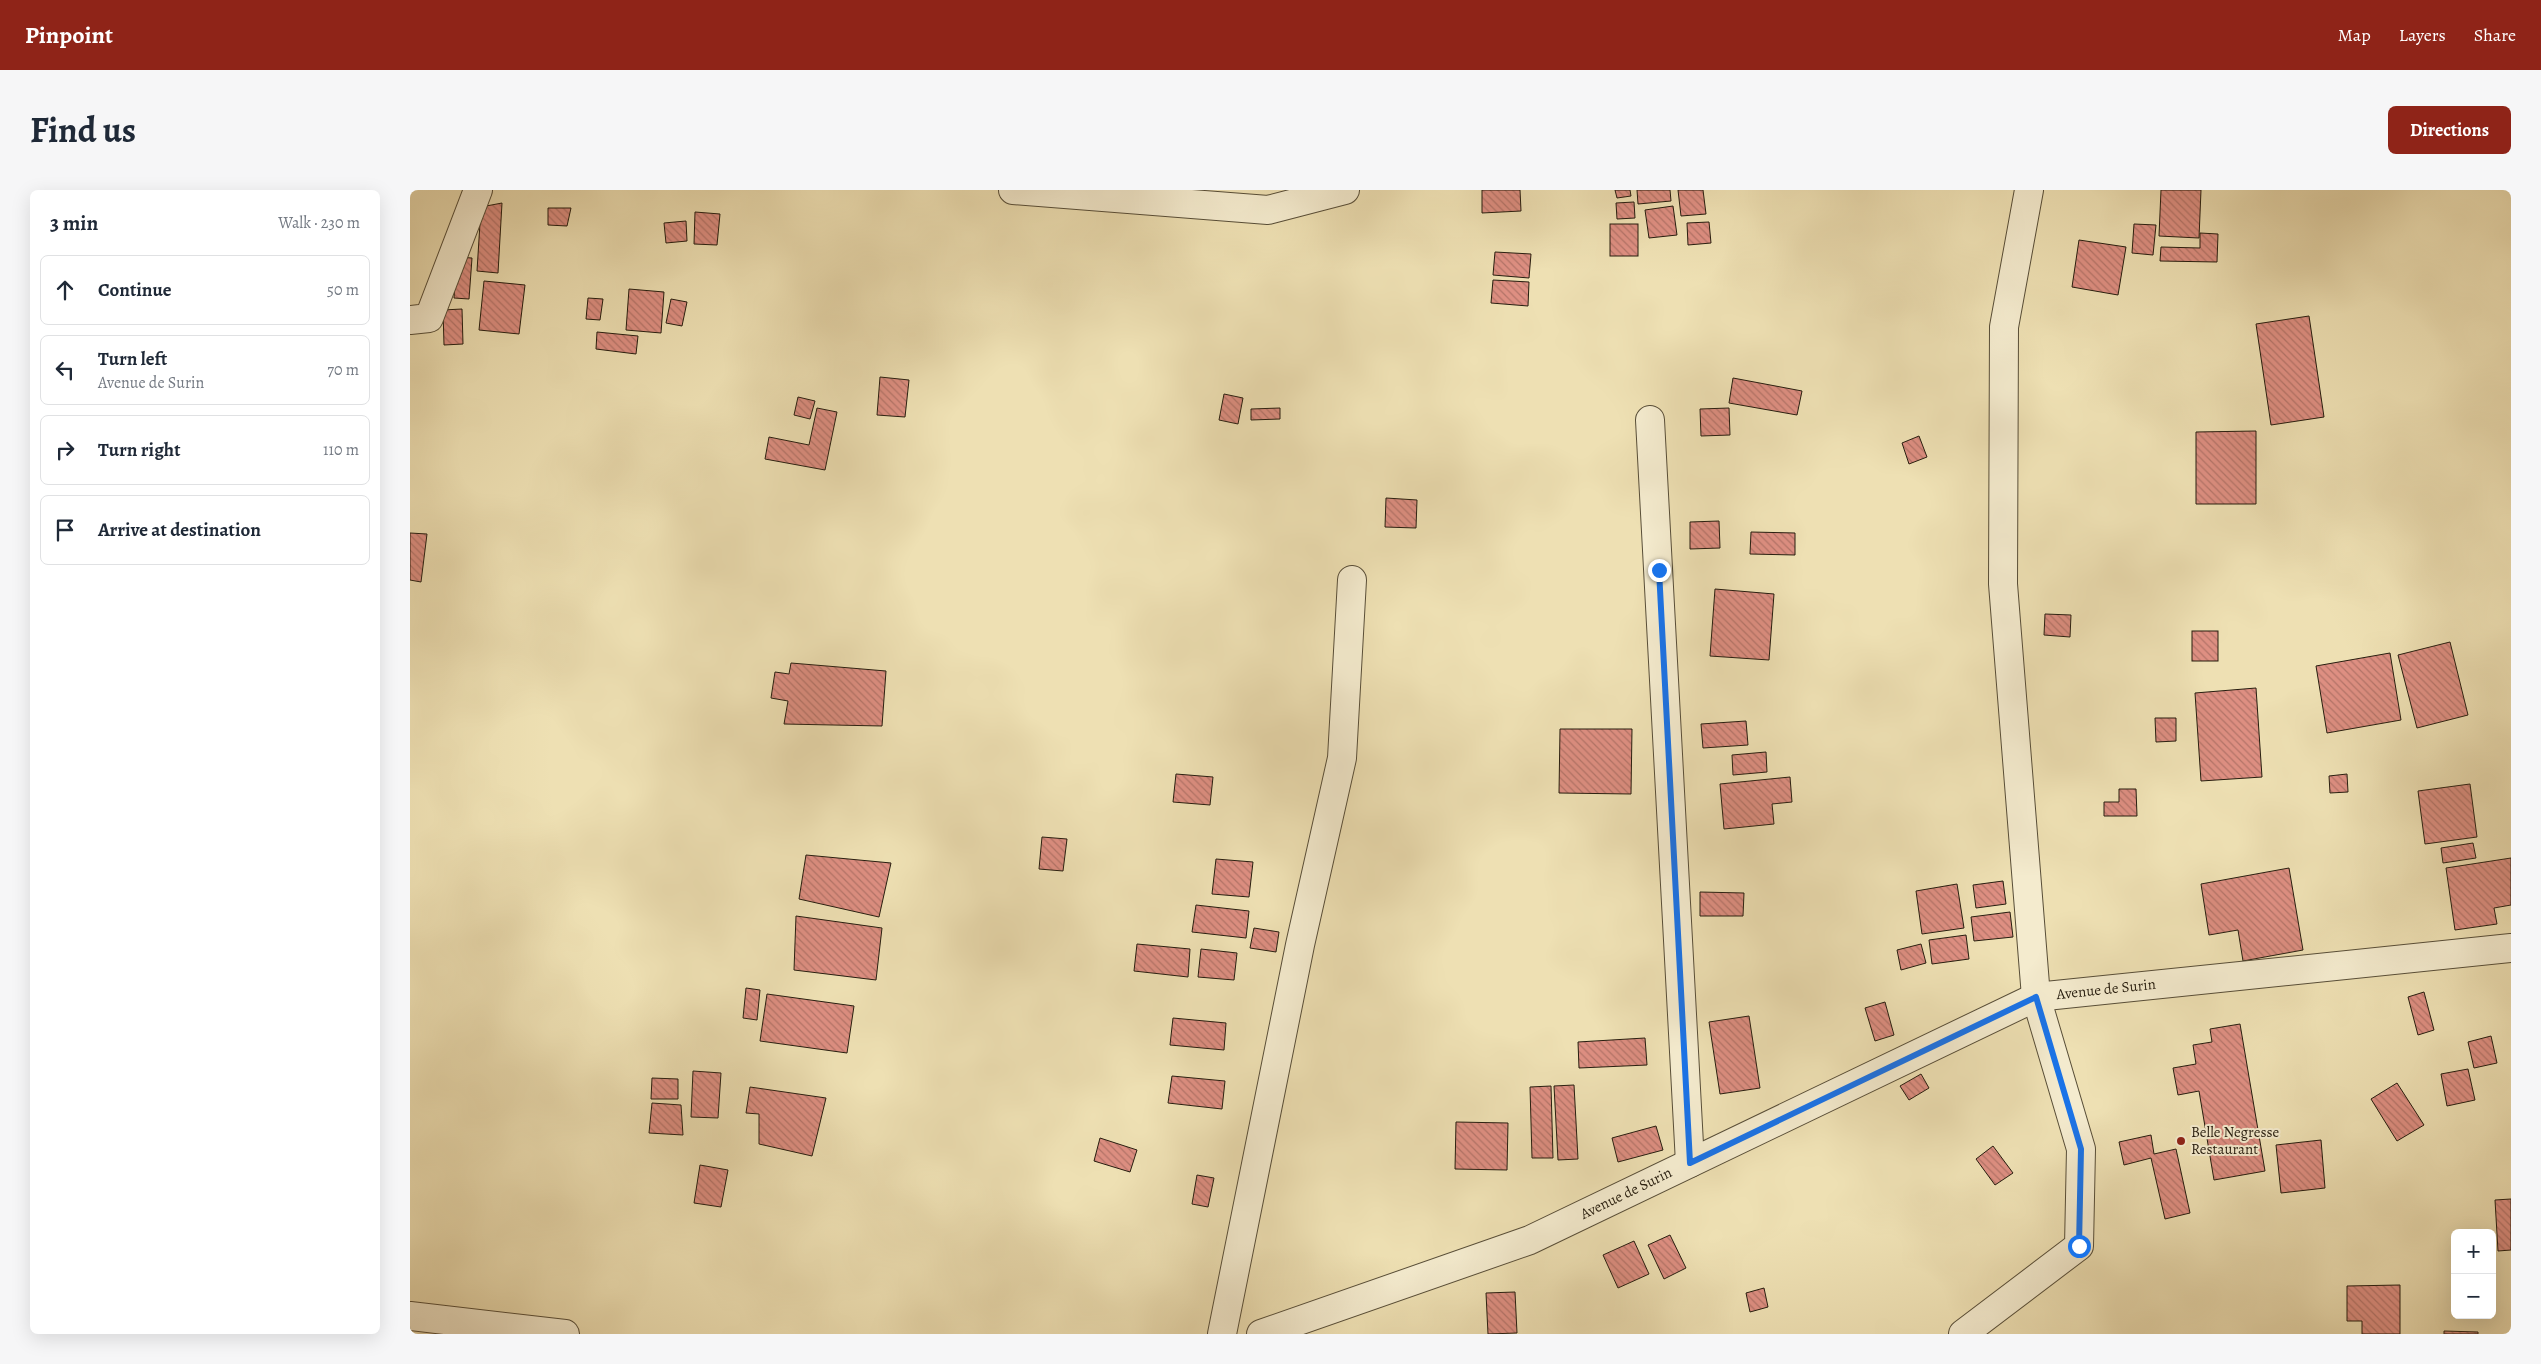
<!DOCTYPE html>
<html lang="en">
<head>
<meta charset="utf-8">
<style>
	body { margin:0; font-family:Alegreya,serif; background:#f6f6f7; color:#1f2937 }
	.controls { position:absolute; right:15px; bottom:15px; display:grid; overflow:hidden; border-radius:8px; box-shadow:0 5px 20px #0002 }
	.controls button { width:45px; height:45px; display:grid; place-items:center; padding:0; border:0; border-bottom:1px solid #e0e1e3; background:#fff; color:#1f2937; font:25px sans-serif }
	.stop { position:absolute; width:15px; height:15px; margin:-11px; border:4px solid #1a73e8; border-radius:50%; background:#fff }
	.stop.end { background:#1a73e8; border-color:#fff; box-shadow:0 1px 5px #0008 }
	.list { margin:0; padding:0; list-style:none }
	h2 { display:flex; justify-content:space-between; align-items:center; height:65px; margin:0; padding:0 20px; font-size:21px }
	h2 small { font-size:16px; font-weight:400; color:#747a83 }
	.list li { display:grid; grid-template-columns:32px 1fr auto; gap:15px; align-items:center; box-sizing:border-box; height:70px; margin:0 10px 10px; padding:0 10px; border:1px solid #e0e1e3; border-radius:8px }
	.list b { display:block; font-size:19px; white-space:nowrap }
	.list p { margin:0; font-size:16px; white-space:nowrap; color:#747a83 }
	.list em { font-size:16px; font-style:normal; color:#747a83 }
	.icon { flex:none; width:28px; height:28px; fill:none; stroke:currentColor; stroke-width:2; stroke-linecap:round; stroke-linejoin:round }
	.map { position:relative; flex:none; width:2101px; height:1144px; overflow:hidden; border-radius:8px }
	header { display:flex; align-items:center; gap:30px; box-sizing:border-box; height:70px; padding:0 25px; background:#8f2418; color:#fff }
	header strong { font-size:24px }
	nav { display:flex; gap:28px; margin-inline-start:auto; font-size:18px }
	.intro { display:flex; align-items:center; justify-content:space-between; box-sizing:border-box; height:120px; padding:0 30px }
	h1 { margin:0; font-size:35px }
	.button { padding:12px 22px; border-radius:8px; background:#8f2418; color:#fff; font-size:18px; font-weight:700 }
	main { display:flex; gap:30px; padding:0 30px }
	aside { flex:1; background:#fff; border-radius:8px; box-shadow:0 5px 20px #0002 }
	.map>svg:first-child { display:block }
	.building { fill:url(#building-back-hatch); stroke:#261d0f }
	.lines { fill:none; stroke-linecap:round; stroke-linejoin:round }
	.minor-casing { stroke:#584e38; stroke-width:30 }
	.minor { stroke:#f4ebce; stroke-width:28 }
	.route { stroke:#1a73e8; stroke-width:6 }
	.poi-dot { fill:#8f2418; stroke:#f4ebce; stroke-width:2 }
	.labels { text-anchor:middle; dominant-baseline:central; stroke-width:4; stroke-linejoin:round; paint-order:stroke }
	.street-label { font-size:15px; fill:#261d0f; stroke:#f4ebce }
	.poi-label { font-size:15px; fill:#261d0f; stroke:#f4ebce; text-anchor:start }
</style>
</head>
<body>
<header>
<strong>Pinpoint</strong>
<nav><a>Map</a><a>Layers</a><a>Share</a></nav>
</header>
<div class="intro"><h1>Find us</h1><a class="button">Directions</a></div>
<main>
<aside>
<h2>3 min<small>Walk · 230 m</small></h2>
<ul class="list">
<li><svg class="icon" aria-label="ahead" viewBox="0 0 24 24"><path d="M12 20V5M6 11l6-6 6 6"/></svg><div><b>Continue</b></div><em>50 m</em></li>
<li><svg class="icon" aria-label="left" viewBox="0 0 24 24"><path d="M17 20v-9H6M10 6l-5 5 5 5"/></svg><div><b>Turn left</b><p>Avenue de Surin</p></div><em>70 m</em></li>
<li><svg class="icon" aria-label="right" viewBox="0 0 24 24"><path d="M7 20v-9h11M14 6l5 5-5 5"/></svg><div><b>Turn right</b></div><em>110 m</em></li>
<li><svg class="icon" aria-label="arrive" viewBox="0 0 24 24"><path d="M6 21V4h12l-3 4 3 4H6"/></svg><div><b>Arrive at destination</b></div></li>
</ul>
</aside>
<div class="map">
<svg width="2101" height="1144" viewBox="0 0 2101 1144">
	<defs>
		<pattern id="building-back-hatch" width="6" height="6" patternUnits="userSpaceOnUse" patternTransform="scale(1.25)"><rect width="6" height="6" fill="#de8f82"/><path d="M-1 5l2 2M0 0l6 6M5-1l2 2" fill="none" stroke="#b47469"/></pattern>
	</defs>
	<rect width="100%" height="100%" fill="#eee0b3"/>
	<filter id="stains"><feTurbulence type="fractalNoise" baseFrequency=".004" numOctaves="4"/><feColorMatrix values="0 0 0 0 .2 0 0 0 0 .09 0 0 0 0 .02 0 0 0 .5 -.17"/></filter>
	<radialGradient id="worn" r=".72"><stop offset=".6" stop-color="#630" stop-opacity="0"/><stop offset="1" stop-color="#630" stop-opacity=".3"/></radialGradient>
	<!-- building -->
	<g class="building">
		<path d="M 1072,0 L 1110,0 L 1111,21 L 1072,23 Z"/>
		<path d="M 1205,0 L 1220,0 L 1221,6 L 1207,8 Z"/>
		<path d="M 1227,0 L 1260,0 L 1261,11 L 1228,14 Z"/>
		<path d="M 1268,0 L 1293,0 L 1296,24 L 1271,26 Z"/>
		<path d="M 1751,0 L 1791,0 L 1789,48 L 1749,46 Z"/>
		<path d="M 1224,12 L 1225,28 L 1207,29 L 1206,13 Z"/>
		<path d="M 92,13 L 88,83 L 67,81 L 71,17 Z"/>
		<path d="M 1263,16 L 1267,45 L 1239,48 L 1235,20 Z"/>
		<path d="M 138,18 L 161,18 L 157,36 L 138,35 Z"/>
		<path d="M 285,22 L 310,24 L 307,55 L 284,54 Z"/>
		<path d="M 276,31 L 277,51 L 256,53 L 254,33 Z"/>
		<path d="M 1299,32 L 1301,53 L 1278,55 L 1277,33 Z"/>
		<rect x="1200" y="34" width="28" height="32"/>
		<path d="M 1724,34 L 1746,35 L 1743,65 L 1722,63 Z"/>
		<path d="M 1790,43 L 1808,44 L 1807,72 L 1750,71 L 1751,57 L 1790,58 Z"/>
		<path d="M 1669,50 L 1716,57 L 1708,105 L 1662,97 Z"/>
		<path d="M 1085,62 L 1121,64 L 1119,88 L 1083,85 Z"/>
		<path d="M 47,67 L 62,68 L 59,109 L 44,108 Z"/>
		<path d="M 1083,90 L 1119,92 L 1118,116 L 1081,113 Z"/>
		<path d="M 74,91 L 115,95 L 109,144 L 69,140 Z"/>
		<path d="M 219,99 L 254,102 L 251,143 L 216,140 Z"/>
		<path d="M 178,108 L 193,109 L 190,130 L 176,129 Z"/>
		<path d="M 261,109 L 277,112 L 272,136 L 256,133 Z"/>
		<path d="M 52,119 L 53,154 L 34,155 L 33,120 Z"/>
		<path d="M 1899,126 L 1914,227 L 1861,235 L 1846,134 Z"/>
		<path d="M 187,142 L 228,146 L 226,164 L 186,159 Z"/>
		<path d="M 470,187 L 499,190 L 495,227 L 467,225 Z"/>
		<path d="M 1323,188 L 1392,201 L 1387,225 L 1319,213 Z"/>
		<path d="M 814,204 L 833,208 L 828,234 L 809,230 Z"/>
		<path d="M 388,207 L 405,211 L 400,229 L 384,225 Z"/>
		<path d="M 407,218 L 427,222 L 415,280 L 355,269 L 359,247 L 399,255 Z"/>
		<path d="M 870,218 L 870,229 L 841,230 L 841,219 Z"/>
		<path d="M 1319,218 L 1320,245 L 1291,246 L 1290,219 Z"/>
		<path d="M 1846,241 L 1846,314 L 1786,314 L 1786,242 Z"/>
		<path d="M 1509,246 L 1517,267 L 1499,274 L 1492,253 Z"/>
		<path d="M 976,308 L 1007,310 L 1006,338 L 975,337 Z"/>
		<path d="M 1309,331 L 1310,358 L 1280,359 L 1280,332 Z"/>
		<path d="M 1341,342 L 1385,343 L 1385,365 L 1340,364 Z"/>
		<path d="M 0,343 L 17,344 L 11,392 L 0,390 Z"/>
		<path d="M 1305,399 L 1364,404 L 1359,470 L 1300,466 Z"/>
		<path d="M 1635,424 L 1661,425 L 1660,447 L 1634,445 Z"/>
		<rect x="1782" y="441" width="26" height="30"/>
		<path d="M 2040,452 L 2058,525 L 2007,538 L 1988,465 Z"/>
		<path d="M 1980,463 L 1991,530 L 1917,543 L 1906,476 Z"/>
		<path d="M 381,473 L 476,481 L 472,536 L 374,534 L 378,511 L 361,508 L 365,482 L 379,484 Z"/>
		<path d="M 1846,498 L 1852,587 L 1791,591 L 1785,503 Z"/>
		<path d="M 1745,528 L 1766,528 L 1766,551 L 1746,552 Z"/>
		<path d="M 1336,531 L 1338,555 L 1293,558 L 1291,534 Z"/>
		<path d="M 1150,539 L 1222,539 L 1221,604 L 1149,603 Z"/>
		<path d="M 1356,562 L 1357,582 L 1323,585 L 1322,565 Z"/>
		<path d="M 766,584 L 803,587 L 800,615 L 763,612 Z"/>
		<path d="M 1937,584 L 1938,602 L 1920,603 L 1919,586 Z"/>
		<path d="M 1380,587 L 1382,612 L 1362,614 L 1364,634 L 1314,639 L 1310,594 Z"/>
		<path d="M 2060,594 L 2067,647 L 2015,654 L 2008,601 Z"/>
		<path d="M 1709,599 L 1726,599 L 1727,626 L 1694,626 L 1694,612 L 1709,612 Z"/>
		<path d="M 632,647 L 657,649 L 653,681 L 629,679 Z"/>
		<path d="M 2063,653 L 2066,668 L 2033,673 L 2031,658 Z"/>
		<path d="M 396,665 L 481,673 L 469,727 L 389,709 Z"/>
		<path d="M 2101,668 L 2101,715 L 2084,718 L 2087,734 L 2045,740 L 2036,678 Z"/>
		<path d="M 806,669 L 843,672 L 839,707 L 802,704 Z"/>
		<path d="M 1879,678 L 1893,760 L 1833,771 L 1828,740 L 1799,745 L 1791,694 Z"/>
		<path d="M 1593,691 L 1596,714 L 1566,718 L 1563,695 Z"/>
		<path d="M 1547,694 L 1554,738 L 1512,744 L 1506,701 Z"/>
		<path d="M 1290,702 L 1334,703 L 1333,726 L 1290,726 Z"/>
		<path d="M 786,715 L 839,721 L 836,748 L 782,742 Z"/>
		<path d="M 1600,722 L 1603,747 L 1564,751 L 1561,727 Z"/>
		<path d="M 386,726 L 472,738 L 466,790 L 384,780 Z"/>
		<path d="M 844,738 L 869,742 L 866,762 L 840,758 Z"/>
		<path d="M 1556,745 L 1559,769 L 1522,774 L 1519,750 Z"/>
		<path d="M 727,754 L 780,759 L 778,787 L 724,781 Z"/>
		<path d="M 1511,754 L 1516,773 L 1491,780 L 1487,760 Z"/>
		<path d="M 791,759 L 827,763 L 824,790 L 788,787 Z"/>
		<path d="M 336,798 L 350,800 L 347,830 L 333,828 Z"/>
		<path d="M 2014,802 L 2024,840 L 2008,845 L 1998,807 Z"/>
		<path d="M 357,804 L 444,816 L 437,863 L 350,851 Z"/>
		<path d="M 1475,812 L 1484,845 L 1465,851 L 1455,818 Z"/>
		<path d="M 1339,826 L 1350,898 L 1310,904 L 1299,832 Z"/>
		<path d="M 763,828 L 816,833 L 814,860 L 760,855 Z"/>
		<path d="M 1830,834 L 1855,981 L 1804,990 L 1789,901 L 1768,905 L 1763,878 L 1786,874 L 1783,855 L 1802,852 L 1800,839 Z"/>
		<path d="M 2081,846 L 2087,873 L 2064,878 L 2058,852 Z"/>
		<path d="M 1235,848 L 1237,875 L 1169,878 L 1168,852 Z"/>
		<path d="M 2058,879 L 2065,910 L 2037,916 L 2031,884 Z"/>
		<path d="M 283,881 L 311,883 L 308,928 L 281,927 Z"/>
		<path d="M 1511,884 L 1519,898 L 1499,910 L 1490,896 Z"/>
		<path d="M 762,886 L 815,891 L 812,919 L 758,913 Z"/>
		<path d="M 242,888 L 268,889 L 268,909 L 241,909 Z"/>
		<path d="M 1987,893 L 2014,935 L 1987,951 L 1961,909 Z"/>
		<path d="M 1164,895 L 1168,969 L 1148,970 L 1144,896 Z"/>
		<path d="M 1141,896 L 1143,968 L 1122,968 L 1120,897 Z"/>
		<path d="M 340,897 L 416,908 L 402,966 L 349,954 L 349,924 L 336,923 Z"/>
		<path d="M 242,913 L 271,915 L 273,945 L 239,943 Z"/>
		<path d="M 1046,932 L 1098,933 L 1097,980 L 1045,979 Z"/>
		<path d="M 1246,936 L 1253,960 L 1208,972 L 1202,948 Z"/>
		<path d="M 1741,945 L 1744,964 L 1766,959 L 1780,1023 L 1755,1029 L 1741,968 L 1714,975 L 1709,952 Z"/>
		<path d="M 690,948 L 727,960 L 720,982 L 684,971 Z"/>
		<path d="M 1911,950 L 1915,998 L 1871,1003 L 1866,955 Z"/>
		<path d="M 1583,956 L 1603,983 L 1585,995 L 1566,969 Z"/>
		<path d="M 290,975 L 318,980 L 311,1017 L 284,1013 Z"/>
		<path d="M 787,985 L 804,988 L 798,1017 L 782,1014 Z"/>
		<path d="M 2101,1009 L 2101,1060 L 2088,1061 L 2085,1010 Z"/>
		<path d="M 1260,1045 L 1276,1078 L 1254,1089 L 1238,1055 Z"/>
		<path d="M 1224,1051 L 1239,1084 L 1208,1098 L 1193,1065 Z"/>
		<path d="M 1990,1095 L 1990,1144 L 1952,1144 L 1952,1131 L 1937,1131 L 1937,1096 Z"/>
		<path d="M 1354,1098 L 1358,1117 L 1340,1122 L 1336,1103 Z"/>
		<path d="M 1105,1102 L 1107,1143 L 1078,1144 L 1076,1103 Z"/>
		<path d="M 2034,1141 L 2068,1142 L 2068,1144 L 2034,1144 Z"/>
	</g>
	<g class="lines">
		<defs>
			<g id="minor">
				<path d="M 603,0 L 858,20 L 935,0"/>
				<path d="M 0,130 L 19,128 L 68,0"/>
				<path d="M 1240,230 L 1280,973"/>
				<path d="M 0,1126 L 155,1144"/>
				<path d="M 812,1144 L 890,755 L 932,568 L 942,390"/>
				<path d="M 851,1144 L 1120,1050 L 1626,807 L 2101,758"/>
				<path d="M 1553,1144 L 1669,1056 L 1671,959 L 1626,807 L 1593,394 L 1594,137 L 1619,0"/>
			</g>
		</defs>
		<!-- minor casing -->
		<use href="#minor" class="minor-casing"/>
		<!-- minor -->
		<use href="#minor" class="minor"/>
	</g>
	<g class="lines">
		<!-- route -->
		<path class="route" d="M 1249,380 L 1280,973 L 1626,807 L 1671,959 L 1669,1056"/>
	</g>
	<!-- markers -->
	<circle class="poi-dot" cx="1771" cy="951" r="5"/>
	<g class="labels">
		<!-- street labels -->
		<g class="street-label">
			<text transform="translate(1696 799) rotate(-6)">Avenue de Surin</text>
			<text transform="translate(1216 1003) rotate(-26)">Avenue de Surin</text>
		</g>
		<!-- poi labels -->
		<g class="poi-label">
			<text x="1781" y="942">Belle Negresse<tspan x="1781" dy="17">Restaurant</tspan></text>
		</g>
	</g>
	<rect width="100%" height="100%" filter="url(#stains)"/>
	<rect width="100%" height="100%" fill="url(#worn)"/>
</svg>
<div class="controls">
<button>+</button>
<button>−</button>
</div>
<div class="stop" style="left:1669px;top:1056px"></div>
<div class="stop end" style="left:1249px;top:380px"></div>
</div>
</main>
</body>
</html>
